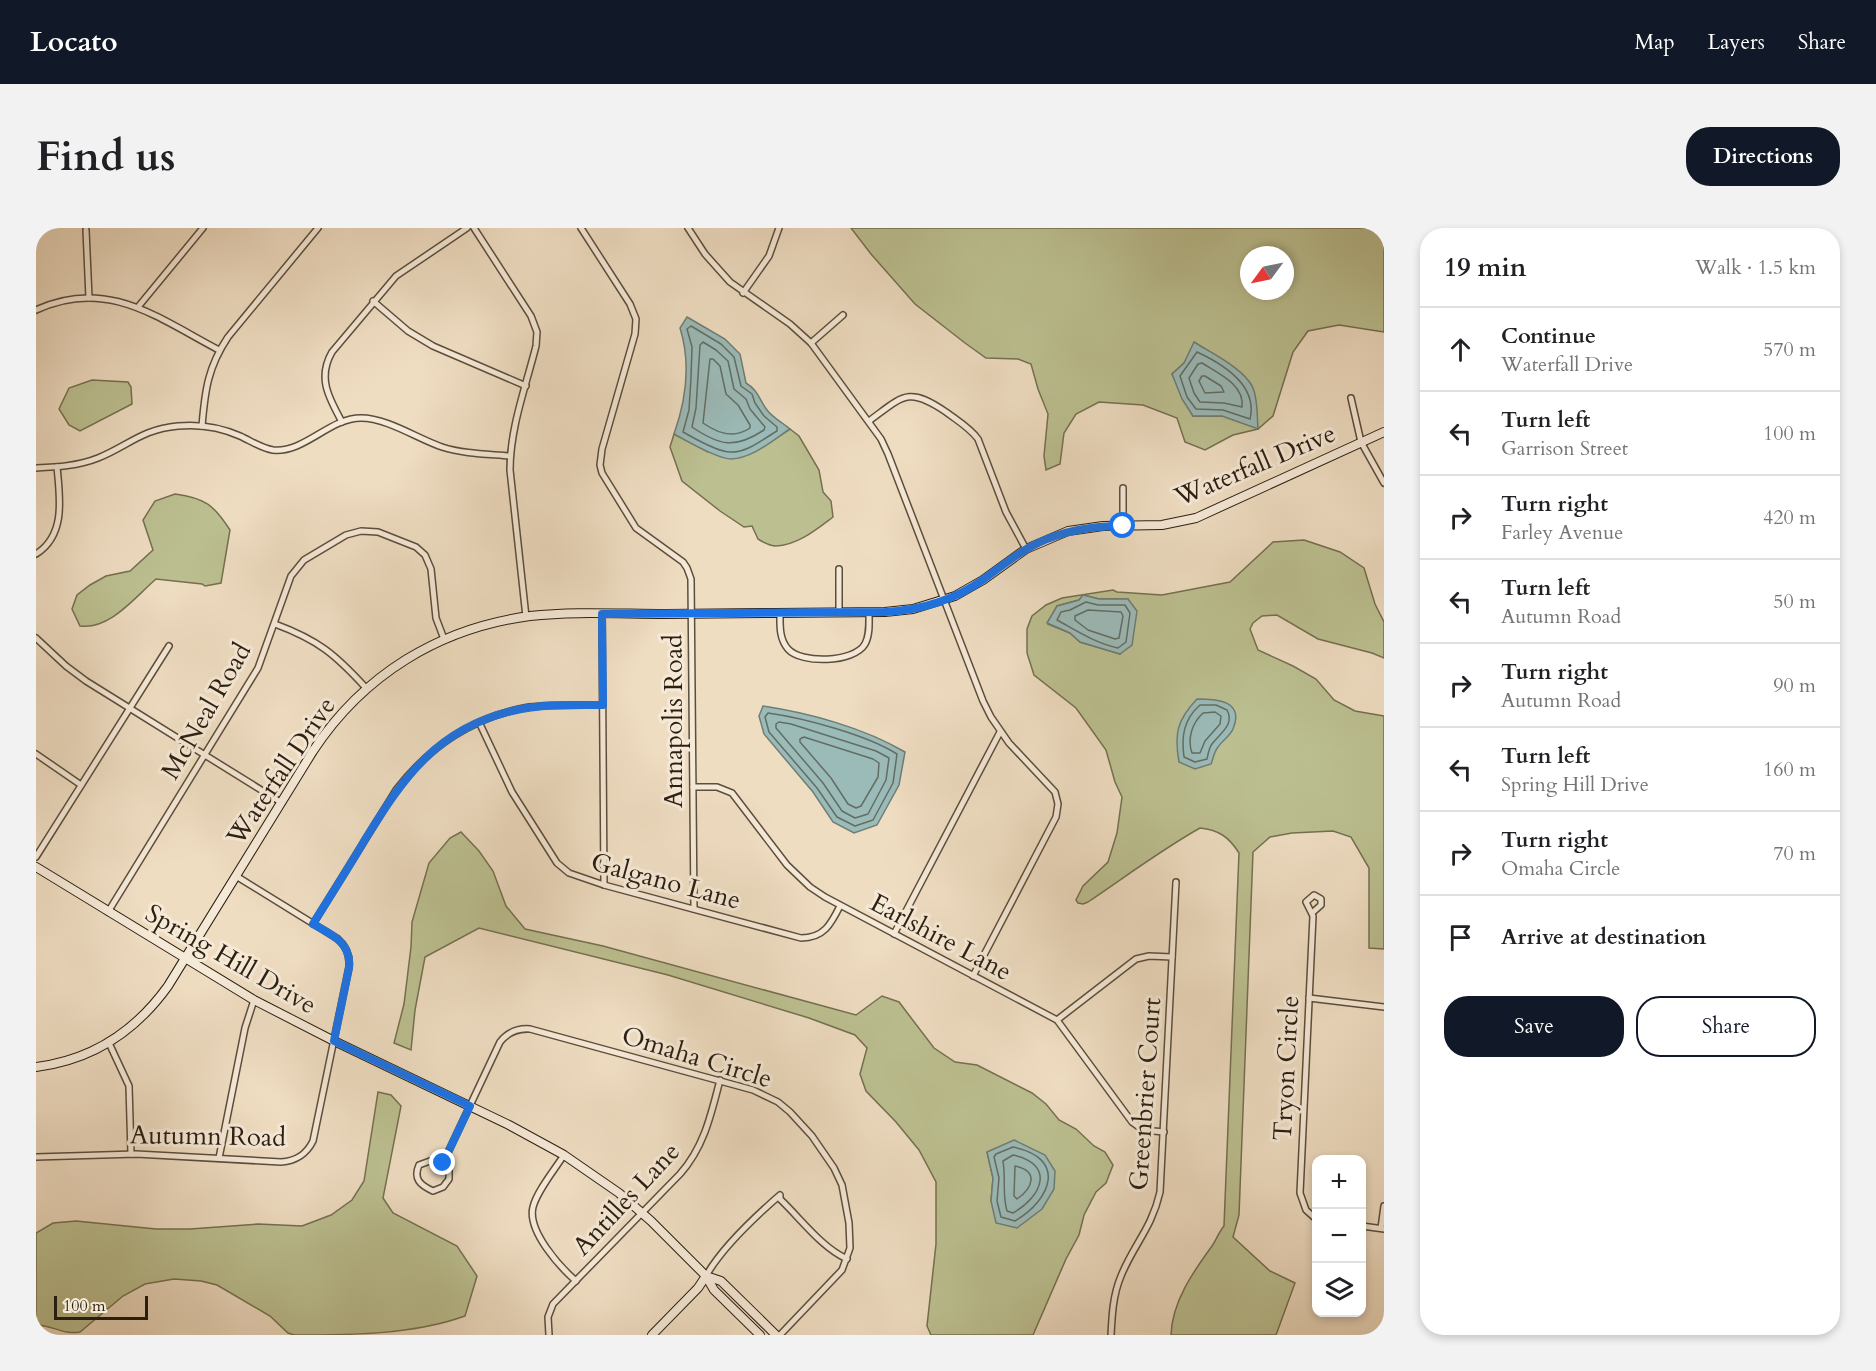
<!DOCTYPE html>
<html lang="en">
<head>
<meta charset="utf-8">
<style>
	body { margin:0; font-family:Cardo,serif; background:#f2f2f2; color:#202124 }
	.controls { position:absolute; right:18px; bottom:18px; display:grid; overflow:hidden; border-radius:12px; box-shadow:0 3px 9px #0003 }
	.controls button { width:54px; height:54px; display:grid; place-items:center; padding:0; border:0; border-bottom:2px solid #e0e0e0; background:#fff; color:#202124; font:30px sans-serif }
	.compass { position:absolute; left:1204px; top:18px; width:54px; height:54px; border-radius:50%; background:#fff; box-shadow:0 3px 9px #0003; rotate:237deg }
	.scale { position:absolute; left:18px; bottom:15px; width:94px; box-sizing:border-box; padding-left:6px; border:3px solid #2b1f10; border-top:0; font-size:16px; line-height:21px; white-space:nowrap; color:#2b1f10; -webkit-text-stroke:4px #f5e9d7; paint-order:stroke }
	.stop { position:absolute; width:18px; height:18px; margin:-14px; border:4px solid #1a73e8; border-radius:50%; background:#fff }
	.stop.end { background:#1a73e8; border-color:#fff; box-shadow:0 2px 6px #0008 }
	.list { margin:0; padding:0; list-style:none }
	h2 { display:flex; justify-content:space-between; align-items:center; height:78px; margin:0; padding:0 24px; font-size:26px }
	h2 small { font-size:20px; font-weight:400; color:#757577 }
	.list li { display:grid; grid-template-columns:39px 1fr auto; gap:18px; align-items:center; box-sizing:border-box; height:84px; padding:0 24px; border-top:2px solid #e0e0e0 }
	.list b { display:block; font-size:22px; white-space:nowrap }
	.list p { margin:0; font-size:20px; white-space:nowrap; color:#757577 }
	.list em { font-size:20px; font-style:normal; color:#757577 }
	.actions { display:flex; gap:12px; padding:18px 24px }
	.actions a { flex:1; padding:14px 0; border:2px solid #111827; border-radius:24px; text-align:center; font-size:21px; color:#111827 }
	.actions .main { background:#111827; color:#fff }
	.icon { flex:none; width:33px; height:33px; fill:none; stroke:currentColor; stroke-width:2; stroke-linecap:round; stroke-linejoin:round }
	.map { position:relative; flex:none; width:1348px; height:1107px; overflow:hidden; border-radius:24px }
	header { display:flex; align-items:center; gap:36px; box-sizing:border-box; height:84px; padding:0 30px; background:#111827; color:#fff }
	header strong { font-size:28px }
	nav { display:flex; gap:33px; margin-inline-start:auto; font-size:21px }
	.intro { display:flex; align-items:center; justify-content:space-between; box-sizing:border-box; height:144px; padding:0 36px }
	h1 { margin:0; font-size:42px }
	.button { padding:15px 27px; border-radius:24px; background:#111827; color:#fff; font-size:21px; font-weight:700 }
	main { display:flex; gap:36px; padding:0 36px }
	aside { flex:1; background:#fff; border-radius:24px; box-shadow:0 3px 9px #0003 }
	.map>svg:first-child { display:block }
	.green { fill:#bcc091; stroke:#747050; stroke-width:1.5; fill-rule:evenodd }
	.water { fill:#9bbbb9; stroke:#6e7d75; stroke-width:1.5 }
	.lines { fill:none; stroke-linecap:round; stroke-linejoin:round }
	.shore { stroke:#636d64; stroke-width:1.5 }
	.street-casing { stroke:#5c4e3c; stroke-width:8 }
	.secondary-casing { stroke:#2b1f10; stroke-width:10 }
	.street { stroke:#f5e9d7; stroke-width:5 }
	.secondary { stroke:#f5e9d7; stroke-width:8 }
	.route { stroke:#1a73e8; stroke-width:8 }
	.labels { text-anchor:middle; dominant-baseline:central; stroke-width:6; stroke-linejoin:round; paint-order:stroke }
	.street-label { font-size:26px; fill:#2b1f10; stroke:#f5e9d7 }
</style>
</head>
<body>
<header>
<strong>Locato</strong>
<nav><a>Map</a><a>Layers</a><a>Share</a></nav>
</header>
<div class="intro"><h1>Find us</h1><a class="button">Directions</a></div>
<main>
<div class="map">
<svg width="1348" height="1107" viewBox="0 0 1348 1107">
	<rect width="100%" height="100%" fill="#efddc2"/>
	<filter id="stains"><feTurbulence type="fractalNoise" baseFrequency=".00333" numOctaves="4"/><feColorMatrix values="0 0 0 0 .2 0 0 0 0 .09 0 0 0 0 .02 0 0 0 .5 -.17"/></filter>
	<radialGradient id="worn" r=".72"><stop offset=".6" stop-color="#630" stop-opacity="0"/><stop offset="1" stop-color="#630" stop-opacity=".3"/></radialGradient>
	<!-- green -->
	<g class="green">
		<path d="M 815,0 L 1348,0 L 1348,104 L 1303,97 L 1272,103 L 1257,124 L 1237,188 L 1222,201 L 1197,207 L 1169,222 L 1149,214 L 1141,190 L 1107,177 L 1063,174 L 1040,186 L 1028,205 L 1024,236 L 1010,242 L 1008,228 L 1012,186 L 1002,161 L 995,136 L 982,131 L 950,130 L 929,115 L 879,76 L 835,26 ZM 1213,27 L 1249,27 L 1249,63 L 1213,63 ZM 1148,135 L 1186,188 L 1157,188 L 1136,146 Z"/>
		<path d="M 56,152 L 92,154 L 95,159 L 96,176 L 44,203 L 33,197 L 23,181 L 33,160 Z"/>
		<path d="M 754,201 L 763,208 L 783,242 L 787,264 L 795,273 L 797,289 C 781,301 762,317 740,318 C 735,318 727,314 722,311 L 716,298 L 708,299 L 684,283 L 646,253 L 634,219 L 638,206 L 672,224 L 718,224 Z"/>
		<path d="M 139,266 C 169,270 178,277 194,302 L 185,355 L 169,358 L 166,356 L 120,351 C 99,369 74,402 44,398 L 36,381 L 41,367 L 54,357 L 70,348 L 94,343 L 117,322 L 107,292 L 119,273 Z"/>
		<path d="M 1268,312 L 1304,324 L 1328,340 L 1339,376 L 1348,394 L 1348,430 L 1336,425 L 1282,411 L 1241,387 L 1226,388 L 1217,395 L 1214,401 L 1222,422 L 1257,438 L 1280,451 L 1298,472 L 1319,483 L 1348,488 L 1348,721 L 1333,720 L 1333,640 L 1315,609 L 1297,603 L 1256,605 L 1234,609 L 1217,624 L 1203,987 L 1197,1009 L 1234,1043 L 1259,1055 L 1240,1107 L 1135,1107 C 1136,1074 1157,1044 1176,1018 C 1180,1012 1183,1004 1188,998 L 1203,625 C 1193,609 1183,602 1164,600 C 1125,622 1089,649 1052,674 L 1047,676 L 1042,675 L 1040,672 L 1047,658 L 1072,634 L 1081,605 L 1086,569 L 1079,554 L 1070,522 L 1040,480 L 998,447 L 991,425 L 991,401 L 996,388 L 1010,377 L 1026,370 L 1077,362 L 1081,364 L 1126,367 L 1194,354 L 1237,314 ZM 1047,367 L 1063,371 L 1092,371 L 1084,426 L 1044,414 L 1034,405 L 1012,396 L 1021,378 L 1043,372 Z"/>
		<path d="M 425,604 L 443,623 L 457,643 L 470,678 L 489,701 L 567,718 L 820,787 L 846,768 L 863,774 L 898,820 L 919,834 L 941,837 L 996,865 L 1010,876 L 1023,892 L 1040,901 L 1058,918 L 1069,924 L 1077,937 L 1070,955 L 1060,964 L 1048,987 L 1043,1007 L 1030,1031 L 997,1107 L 895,1107 L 891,1098 L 900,1016 L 900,954 L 883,922 L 860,894 L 830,863 L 824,846 L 831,820 L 819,807 L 773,790 L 632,747 L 443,700 L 389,729 L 379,782 L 375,822 L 358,815 L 368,776 L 375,719 L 376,694 L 393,635 L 414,610 ZM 951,924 L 981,1000 L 955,973 L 957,950 Z"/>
		<path d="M 342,864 L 355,867 L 365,878 L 347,970 L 357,985 L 421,1018 L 441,1048 L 429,1088 C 376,1107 314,1107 258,1107 L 252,1105 L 234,1088 L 181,1057 L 165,1053 L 138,1051 L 109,1056 L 87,1068 L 44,1104 C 26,1107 17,1097 0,1097 L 0,1005 L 17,995 L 40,993 L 120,1001 L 154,1001 L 222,996 L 266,998 L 295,987 L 316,972 L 328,953 Z"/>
	</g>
	<!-- water -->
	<g class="water">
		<path d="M 651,89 L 689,111 L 704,126 L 710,155 C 723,163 722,170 731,182 C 737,190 747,195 754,201 C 737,212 717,230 695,231 C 681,231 651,213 638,206 C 650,172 655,135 644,100 Z"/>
		<path d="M 1158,114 C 1175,125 1209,141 1217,160 C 1222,172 1221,188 1222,201 L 1186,188 L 1157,188 L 1146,171 L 1136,146 L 1148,135 Z"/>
		<path d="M 1047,367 L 1063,371 L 1092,371 L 1101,383 L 1096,417 L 1084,426 L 1044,414 L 1034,405 L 1011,395 L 1021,378 L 1043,372 Z"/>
		<path d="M 1161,471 C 1180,471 1209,472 1197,501 C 1194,508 1186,513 1182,519 C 1178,524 1177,531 1175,536 L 1159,541 L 1143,534 C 1138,506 1141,492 1161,471 Z"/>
		<path d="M 727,478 C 774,485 828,500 869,524 L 863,557 L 841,597 L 818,605 L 797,594 L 777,564 L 728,506 L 723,488 Z"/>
		<path d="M 978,912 L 1009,927 L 1019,943 L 1018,961 L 1006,981 L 981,1000 L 960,995 L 955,973 L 957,950 L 951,924 Z"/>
	</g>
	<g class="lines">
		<!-- shore -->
		<g class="shore">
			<path d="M 655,98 L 685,116 L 698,129 L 705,158 L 716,166 L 719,175 L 728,188 L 741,199 L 741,203 C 727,211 711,225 694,224 C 681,224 658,210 647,204 L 653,182 L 655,150 L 656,119 L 651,101 Z"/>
			<path d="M 667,114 L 680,122 L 692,133 L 698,161 L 710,171 L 714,181 L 729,199 L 728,202 C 699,221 684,218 656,199 L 660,180 L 664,117 Z"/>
			<path d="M 1161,124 C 1187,136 1222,158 1214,191 L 1187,182 L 1160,181 L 1151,169 L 1144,148 Z"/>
			<path d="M 674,131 L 677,131 L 684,138 L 690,166 L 702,177 L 714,197 L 714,200 C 698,211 681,205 667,195 Z"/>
			<path d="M 1166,135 C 1182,145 1209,157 1206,179 L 1188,175 L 1164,174 L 1158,165 L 1153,150 L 1162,136 Z"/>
			<path d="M 1166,148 L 1169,148 L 1185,158 L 1188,164 L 1169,165 L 1163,153 Z"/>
			<path d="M 1050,374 L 1062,377 L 1089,377 L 1094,385 L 1090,414 L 1082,420 C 1059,415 1041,403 1021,392 L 1025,384 L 1034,382 Z"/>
			<path d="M 1052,382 L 1085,384 L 1087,388 L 1083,410 L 1079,411 L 1052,402 L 1039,392 L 1039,388 Z"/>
			<path d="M 1164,477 L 1180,477 L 1191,482 C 1199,497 1184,505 1176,516 C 1173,520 1172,526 1171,531 L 1159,534 L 1148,529 C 1145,508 1148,491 1164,477 Z"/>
			<path d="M 1179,484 L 1185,488 L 1184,496 L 1169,513 L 1164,525 L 1156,525 C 1151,511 1156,495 1167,485 Z"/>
			<path d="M 732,485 C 768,490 831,507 861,526 L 857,555 L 837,592 L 819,598 L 801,589 L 781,560 L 733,504 L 729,489 Z"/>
			<path d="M 743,494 L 755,496 L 840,523 L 853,530 L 850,552 L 832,586 L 819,590 L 806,583 L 787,555 L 740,500 L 740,496 Z"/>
			<path d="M 768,509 L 837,531 L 843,535 L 842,549 L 825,578 L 820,580 L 812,576 L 795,550 L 764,514 L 764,511 Z"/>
			<path d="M 977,919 C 1031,930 1016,971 979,993 L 965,989 L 961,973 L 963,950 L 958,929 L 960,926 Z"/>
			<path d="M 977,927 C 1019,936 1007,968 977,985 L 971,983 C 966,967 970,951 967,933 Z"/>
			<path d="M 979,938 C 1003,943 997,960 981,971 L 978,968 Z"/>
		</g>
		<defs>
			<g id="street">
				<path d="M 438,0 L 495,88 L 501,104 L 500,118 C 490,158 474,200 474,242 L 490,389"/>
				<path d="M 545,0 L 594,76 L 600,91 L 599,106 L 566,221 L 564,237 L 566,245 L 600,300 L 647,334 L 651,340 L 655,351 L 658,681"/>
				<path d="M 652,0 L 669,26 L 694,54 L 754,96 L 775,115 L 845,211 L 852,226 L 947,473 L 955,489 L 973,515 L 1019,564 L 1022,576 L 1020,589 L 937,748"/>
				<path d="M 50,2 L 53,70"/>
				<path d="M 707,65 L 733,28 L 743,0"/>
				<path d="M 337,73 L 372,103 L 397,118 L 490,158"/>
				<path d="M 102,79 L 167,0"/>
				<path d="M 0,82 C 71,49 122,90 183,122"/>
				<path d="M 775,115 L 807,87"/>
				<path d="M 1315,170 L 1325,214 L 1348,255"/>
				<path d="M 833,193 C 867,168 872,158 910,184 C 922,193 934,200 942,211 L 970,284 L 990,321"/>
				<path d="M 306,194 C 293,170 281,150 296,124 L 360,48 L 431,0"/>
				<path d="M 166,198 C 169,162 172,139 192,109 L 282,0"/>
				<path d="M 0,240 C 21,239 42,238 62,230 C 92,218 106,201 142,198 C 163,196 184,199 204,208 C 215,213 225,220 237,222 C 269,225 293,190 325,190 C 351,190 382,211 406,219 C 428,226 451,226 474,228"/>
				<path d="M 1087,298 L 1087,260"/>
				<path d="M 0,326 C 30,307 24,270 21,239"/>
				<path d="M 803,341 L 803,384"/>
				<path d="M 744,385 C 744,397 743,411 752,421 C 765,436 818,435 829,416 C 834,407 833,395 833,384"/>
				<path d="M 566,386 L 568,657"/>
				<path d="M 239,396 C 282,412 299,426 330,460"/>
				<path d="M 0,410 L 30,438 L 50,453 L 246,575"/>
				<path d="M 443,494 L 476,564 L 521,635 L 533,645 L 568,657 L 765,710 C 788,710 795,696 804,678"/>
				<path d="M 0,526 L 45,557"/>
				<path d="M 657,559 L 681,559 L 696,565 L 751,637 L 774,659 L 789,669 L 1021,792 L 1096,894 L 1107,902 L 1128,904"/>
				<path d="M 0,629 L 133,418"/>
				<path d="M 72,684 L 222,440 L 255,348 L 268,332 L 310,307 L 325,303 L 342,304 L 380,319 L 389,327 L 395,341 L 400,390 L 408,411"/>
				<path d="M 1276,685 L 1285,677 L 1285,671 L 1278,667 L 1270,674 L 1277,688 L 1264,965 L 1270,982 L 1280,991"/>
				<path d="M 277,696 L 360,562 C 393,519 438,488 493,479 C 517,476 542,477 567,477"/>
				<path d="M 858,706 L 964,504"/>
				<path d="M 1273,770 L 1348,779"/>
				<path d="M 1021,792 L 1100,731 L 1113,728 L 1136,729"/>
				<path d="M 73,815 L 93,858 L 95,926"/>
				<path d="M 528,927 C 519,941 501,963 497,979 C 491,1003 524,1039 540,1053"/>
				<path d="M 0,929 L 100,926 L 245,934 C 260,933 270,927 277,913 L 313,739 C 314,728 311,719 302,711 L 200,648"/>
				<path d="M 183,930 L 209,800 L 218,772"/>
				<path d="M 394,933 L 407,935 L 413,943 L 413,951 L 407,959 L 397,963 C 384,957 377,951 383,937 Z"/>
				<path d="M 407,935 L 464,814 C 472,804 481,800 494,801 L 717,862 L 742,874 L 754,884 L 776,908 L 798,940 L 806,957 L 813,995 L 814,1020 L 806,1042 L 744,1107"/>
				<path d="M 1326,998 L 1348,1001"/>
				<path d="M 1345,1000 L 1348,978"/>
				<path d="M 670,1048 C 685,1021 721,987 744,967 L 744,971 C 765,991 785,1019 811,1031"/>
				<path d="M 513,1107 L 512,1089 L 517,1076 L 644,946 C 668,919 675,887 684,852"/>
				<path d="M 1075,1107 C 1076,1087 1077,1067 1085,1048 C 1098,1016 1116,1000 1124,964 L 1140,654"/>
			</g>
			<g id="secondary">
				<path d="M 0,639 L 218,772 L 298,813 L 473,897 L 528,927 L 583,965 L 615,993 L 670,1048 L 678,1062 L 724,1107"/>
				<path d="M 0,839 C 56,832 99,804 132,758 L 277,523 C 327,447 403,400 494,388 C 538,383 585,386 630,386 C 703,385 776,385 849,384 L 877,381 L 919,368 L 947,352 L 990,321 L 1032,303 L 1067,298 L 1126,297 L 1160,290 L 1348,204"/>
				<path d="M 670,1048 L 685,1053 L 740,1107"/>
				<path d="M 616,1107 L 662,1060 L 670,1048"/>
			</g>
		</defs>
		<!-- street casing -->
		<use href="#street" class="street-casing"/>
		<!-- secondary casing -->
		<use href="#secondary" class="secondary-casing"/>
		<!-- street -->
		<use href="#street" class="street"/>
		<!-- secondary -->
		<use href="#secondary" class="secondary"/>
	</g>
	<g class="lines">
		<!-- route -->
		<path class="route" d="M 407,935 L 434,878 L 298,813 L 313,740 C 316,715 295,706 277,696 C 295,667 313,639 330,610 C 368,549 401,501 476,483 C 506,476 537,477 567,477 L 566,386 L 849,384 C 885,382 919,372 948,351 C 966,338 982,324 1002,315 C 1029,302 1057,298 1087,298"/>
	</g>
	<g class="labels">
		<!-- street labels -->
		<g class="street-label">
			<text transform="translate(1219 237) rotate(-23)">Waterfall Drive</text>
			<text transform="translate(170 483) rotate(-60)">McNeal Road</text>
			<text transform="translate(637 493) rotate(-90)">Annapolis Road</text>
			<text transform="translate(245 543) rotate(-56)">Waterfall Drive</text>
			<text transform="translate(630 653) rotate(15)">Galgano Lane</text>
			<text transform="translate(905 709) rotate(28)">Earlshire Lane</text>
			<text transform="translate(195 731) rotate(30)">Spring Hill Drive</text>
			<text transform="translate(661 829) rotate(17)">Omaha Circle</text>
			<text transform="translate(1250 840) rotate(-87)">Tryon Circle</text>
			<text transform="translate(1109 866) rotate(-86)">Greenbrier Court</text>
			<text transform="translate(172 908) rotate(1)">Autumn Road</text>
			<text transform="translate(590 971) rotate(-47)">Antilles Lane</text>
		</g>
	</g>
	<rect width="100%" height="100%" filter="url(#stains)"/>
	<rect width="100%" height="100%" fill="url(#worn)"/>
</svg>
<div class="controls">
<button>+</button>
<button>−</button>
<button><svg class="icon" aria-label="layers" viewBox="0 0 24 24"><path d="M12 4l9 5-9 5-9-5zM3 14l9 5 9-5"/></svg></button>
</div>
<svg class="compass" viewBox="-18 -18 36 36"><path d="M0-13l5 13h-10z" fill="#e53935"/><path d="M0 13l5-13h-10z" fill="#757577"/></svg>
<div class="scale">100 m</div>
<div class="stop" style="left:1087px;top:298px"></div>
<div class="stop end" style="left:407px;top:935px"></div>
</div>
<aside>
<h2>19 min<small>Walk · 1.5 km</small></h2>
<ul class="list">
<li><svg class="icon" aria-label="ahead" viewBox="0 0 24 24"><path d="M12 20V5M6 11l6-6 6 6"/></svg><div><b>Continue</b><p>Waterfall Drive</p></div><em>570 m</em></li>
<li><svg class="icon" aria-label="left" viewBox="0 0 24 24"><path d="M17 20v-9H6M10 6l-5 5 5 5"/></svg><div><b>Turn left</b><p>Garrison Street</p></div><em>100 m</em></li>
<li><svg class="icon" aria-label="right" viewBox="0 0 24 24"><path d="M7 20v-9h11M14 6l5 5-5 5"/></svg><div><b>Turn right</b><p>Farley Avenue</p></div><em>420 m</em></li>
<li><svg class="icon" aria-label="left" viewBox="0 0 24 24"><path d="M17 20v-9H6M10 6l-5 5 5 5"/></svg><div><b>Turn left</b><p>Autumn Road</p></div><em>50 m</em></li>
<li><svg class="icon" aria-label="right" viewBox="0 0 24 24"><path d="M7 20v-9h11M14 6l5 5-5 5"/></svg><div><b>Turn right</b><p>Autumn Road</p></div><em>90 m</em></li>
<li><svg class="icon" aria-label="left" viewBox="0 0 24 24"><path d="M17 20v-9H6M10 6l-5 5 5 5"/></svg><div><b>Turn left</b><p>Spring Hill Drive</p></div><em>160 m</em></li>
<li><svg class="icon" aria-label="right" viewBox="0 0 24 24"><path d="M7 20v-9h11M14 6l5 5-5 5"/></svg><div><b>Turn right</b><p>Omaha Circle</p></div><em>70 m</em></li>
<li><svg class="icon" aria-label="arrive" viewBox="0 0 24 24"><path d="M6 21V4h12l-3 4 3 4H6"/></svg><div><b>Arrive at destination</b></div></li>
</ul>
<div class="actions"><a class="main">Save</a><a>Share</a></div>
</aside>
</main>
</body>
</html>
